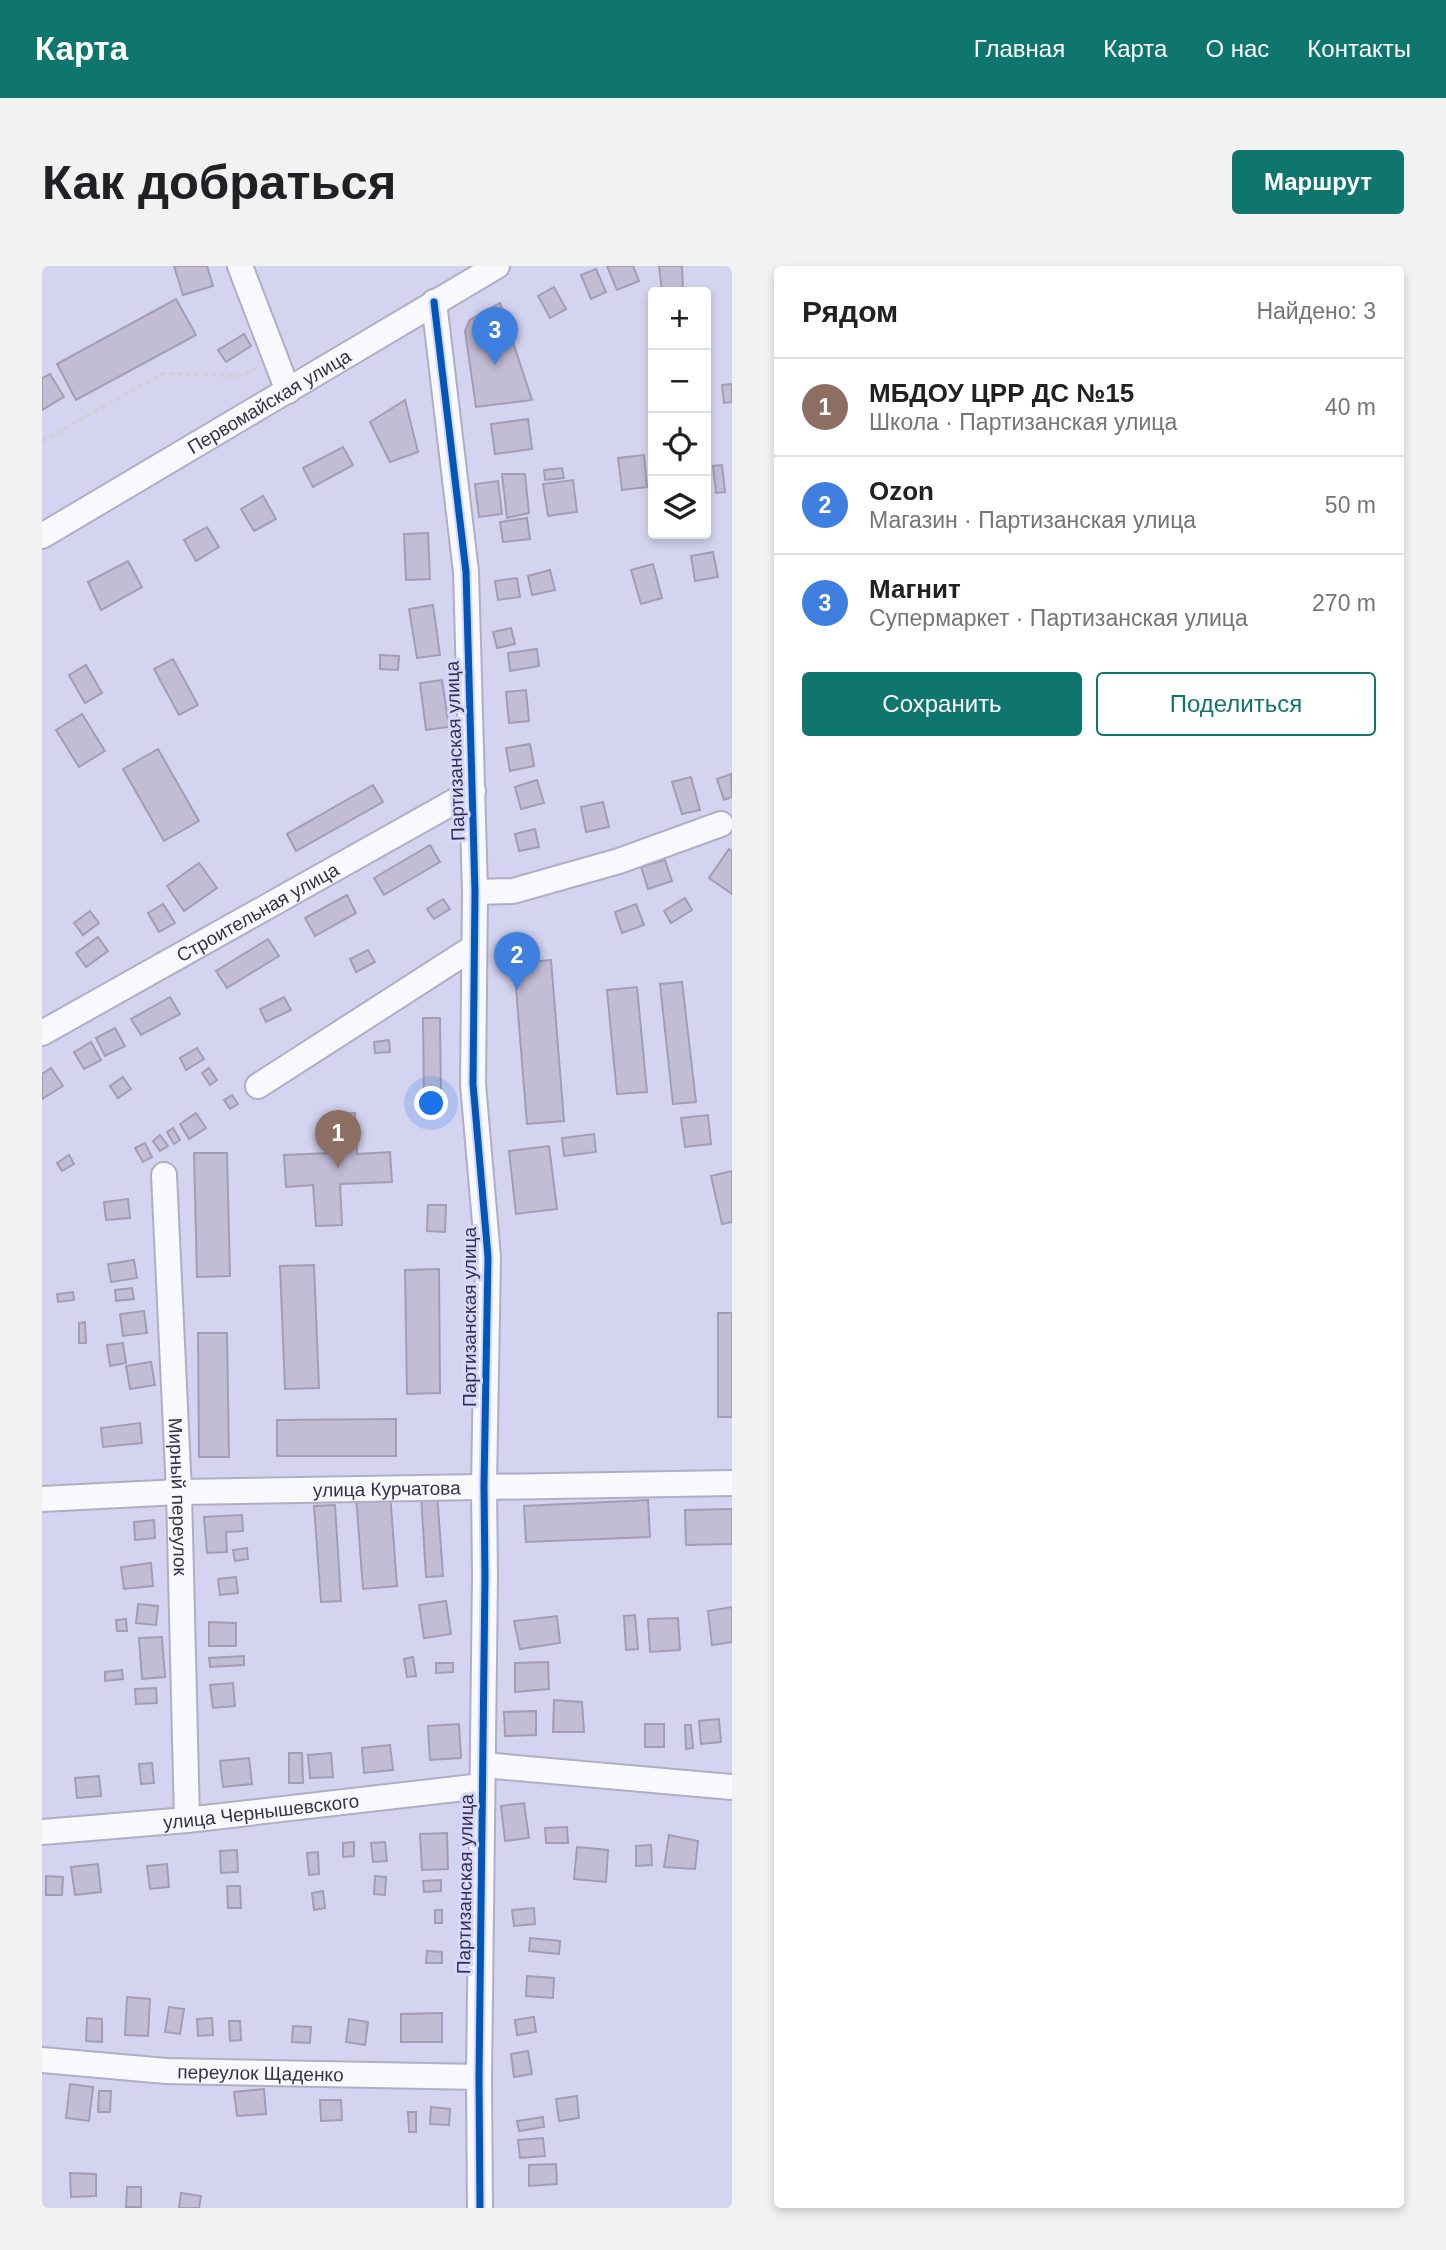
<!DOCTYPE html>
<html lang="ru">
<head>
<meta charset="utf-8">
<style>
	body { margin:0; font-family:Helvetica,sans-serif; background:#f2f2f2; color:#202124 }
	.controls { position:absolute; right:21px; top:21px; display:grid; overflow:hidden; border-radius:7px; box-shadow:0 4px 10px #0003 }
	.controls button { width:63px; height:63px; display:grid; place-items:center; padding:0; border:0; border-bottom:2px solid #e0e0e0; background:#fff; color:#202124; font:35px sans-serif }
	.you { position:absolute; left:390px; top:838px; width:24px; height:24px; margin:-18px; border:5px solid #fff; border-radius:50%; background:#1a73e8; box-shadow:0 0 0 10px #1a73e833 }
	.badge { display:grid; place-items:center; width:46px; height:46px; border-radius:50%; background:#0f766e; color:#fff; font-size:23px; font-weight:700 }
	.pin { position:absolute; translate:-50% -58px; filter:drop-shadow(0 2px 4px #0008) }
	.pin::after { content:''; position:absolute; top:37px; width:24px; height:21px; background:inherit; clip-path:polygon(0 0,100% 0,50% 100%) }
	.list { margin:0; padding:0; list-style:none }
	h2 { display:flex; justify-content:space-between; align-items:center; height:91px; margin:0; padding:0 28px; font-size:30px }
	h2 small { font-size:23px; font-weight:400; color:#757577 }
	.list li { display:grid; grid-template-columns:46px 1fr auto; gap:21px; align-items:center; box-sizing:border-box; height:98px; padding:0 28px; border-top:2px solid #e0e0e0 }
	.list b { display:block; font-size:26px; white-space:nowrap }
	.list p { margin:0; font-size:23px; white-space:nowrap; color:#757577 }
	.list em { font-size:23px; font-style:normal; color:#757577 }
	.actions { display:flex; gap:14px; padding:21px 28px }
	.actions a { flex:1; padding:16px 0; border:2px solid #0f766e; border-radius:7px; text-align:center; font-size:24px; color:#0f766e }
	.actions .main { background:#0f766e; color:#fff }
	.icon { flex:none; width:38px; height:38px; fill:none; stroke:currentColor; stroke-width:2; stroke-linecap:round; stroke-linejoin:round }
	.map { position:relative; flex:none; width:690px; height:1942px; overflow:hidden; border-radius:7px }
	header { display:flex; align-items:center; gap:42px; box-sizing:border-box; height:98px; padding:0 35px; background:#0f766e; color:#fff }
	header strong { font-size:33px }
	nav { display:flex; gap:38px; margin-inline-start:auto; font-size:24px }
	.intro { display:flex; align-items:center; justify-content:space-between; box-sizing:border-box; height:168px; padding:0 42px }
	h1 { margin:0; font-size:49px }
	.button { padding:18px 32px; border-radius:7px; background:#0f766e; color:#fff; font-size:24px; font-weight:700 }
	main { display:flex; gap:42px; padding:0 42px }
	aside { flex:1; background:#fff; border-radius:7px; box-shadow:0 4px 10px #0003 }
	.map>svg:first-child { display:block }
	.building { fill:#c2bcd4; stroke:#a29db4; stroke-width:2 }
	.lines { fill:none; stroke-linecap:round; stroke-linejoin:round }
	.minor-casing { stroke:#afaec6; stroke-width:28 }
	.path { stroke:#cfcfd6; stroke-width:3.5; stroke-dasharray:5 3.5; stroke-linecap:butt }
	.minor { stroke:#f9f9fd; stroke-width:24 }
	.cycleway-casing { stroke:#d8d7fe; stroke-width:11 }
	.cycleway { stroke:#0057b8; stroke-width:7 }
	.labels { text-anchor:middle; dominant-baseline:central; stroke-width:6; stroke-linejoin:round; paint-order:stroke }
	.street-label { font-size:19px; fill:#34324b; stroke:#d8d7fe }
</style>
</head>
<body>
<header>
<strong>Карта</strong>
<nav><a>Главная</a><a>Карта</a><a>О нас</a><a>Контакты</a></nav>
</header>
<div class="intro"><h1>Как добраться</h1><a class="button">Маршрут</a></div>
<main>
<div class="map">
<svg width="690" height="1942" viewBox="0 0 690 1942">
	<rect width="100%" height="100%" fill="#d5d4f0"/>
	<!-- building -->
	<g class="building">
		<path d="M 132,0 L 165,0 L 171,20 L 141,29 Z"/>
		<path d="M 565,0 L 591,0 L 597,15 L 575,24 Z"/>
		<path d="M 617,0 L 640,0 L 641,24 L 620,26 Z"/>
		<path d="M 554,3 L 564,26 L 549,33 L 539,9 Z"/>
		<path d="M 512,21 L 524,43 L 508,52 L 496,30 Z"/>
		<path d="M 134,33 L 154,69 L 34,134 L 15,98 Z"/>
		<path d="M 458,37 L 490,134 L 434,141 L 423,65 L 428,54 Z"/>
		<path d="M 202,68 L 209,80 L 184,96 L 176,84 Z"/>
		<path d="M 8,108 L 22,131 L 0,144 L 0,112 Z"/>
		<path d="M 690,118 L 690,136 L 682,137 L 680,119 Z"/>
		<path d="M 363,134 L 376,186 L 348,196 L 328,156 Z"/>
		<path d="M 486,153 L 490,183 L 453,188 L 449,158 Z"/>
		<path d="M 301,181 L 311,199 L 271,221 L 261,202 Z"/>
		<path d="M 602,189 L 605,221 L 580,224 L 576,192 Z"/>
		<path d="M 680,199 L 683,226 L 674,227 L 671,200 Z"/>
		<path d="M 520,202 L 522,212 L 503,214 L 502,204 Z"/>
		<path d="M 460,208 L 483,208 L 487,247 L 465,252 Z"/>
		<path d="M 531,214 L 535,246 L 506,250 L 501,218 Z"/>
		<path d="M 456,215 L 460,248 L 437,251 L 433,218 Z"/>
		<path d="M 221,230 L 234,253 L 212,265 L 199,243 Z"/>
		<path d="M 485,252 L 488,273 L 461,276 L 458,256 Z"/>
		<path d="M 165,261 L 177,281 L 154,295 L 142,274 Z"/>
		<path d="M 386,267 L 388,313 L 364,314 L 362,268 Z"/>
		<path d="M 671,286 L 676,311 L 653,315 L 649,290 Z"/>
		<path d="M 86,295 L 100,321 L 59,344 L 46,316 Z"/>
		<path d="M 611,298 L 620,332 L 599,338 L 589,304 Z"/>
		<path d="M 508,304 L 513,324 L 490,329 L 486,310 Z"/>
		<path d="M 475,312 L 478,331 L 456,334 L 453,315 Z"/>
		<path d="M 391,339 L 398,389 L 375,392 L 367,343 Z"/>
		<path d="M 469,362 L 473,378 L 455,382 L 451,366 Z"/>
		<path d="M 495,383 L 497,400 L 468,405 L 466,387 Z"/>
		<path d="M 338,389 L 357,390 L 356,404 L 338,403 Z"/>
		<path d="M 131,393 L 156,439 L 137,449 L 112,403 Z"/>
		<path d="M 44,399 L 60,427 L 43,437 L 27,409 Z"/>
		<path d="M 400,414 L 407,461 L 384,464 L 378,417 Z"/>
		<path d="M 484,424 L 487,455 L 467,457 L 464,426 Z"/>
		<path d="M 40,448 L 63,485 L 37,501 L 14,464 Z"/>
		<path d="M 488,478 L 492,500 L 468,505 L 464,482 Z"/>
		<path d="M 116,483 L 157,555 L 122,575 L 81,503 Z"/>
		<path d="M 689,508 L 690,531 L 682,534 L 675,513 Z"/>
		<path d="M 649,511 L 658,544 L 640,548 L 630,516 Z"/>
		<path d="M 495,514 L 502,537 L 479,543 L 473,521 Z"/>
		<path d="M 331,519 L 341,536 L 254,585 L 245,568 Z"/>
		<path d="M 561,536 L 567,561 L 544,566 L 539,541 Z"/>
		<path d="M 493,563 L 497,581 L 477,585 L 473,568 Z"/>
		<path d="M 388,579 L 398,596 L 342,629 L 332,612 Z"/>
		<path d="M 687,583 L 690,585 L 690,628 L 667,612 Z"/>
		<path d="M 623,594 L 630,615 L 606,623 L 599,601 Z"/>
		<path d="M 157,597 L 175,622 L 142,645 L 125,620 Z"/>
		<path d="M 305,629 L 314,647 L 273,670 L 263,652 Z"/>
		<path d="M 643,632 L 650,644 L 629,657 L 622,645 Z"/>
		<path d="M 401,633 L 408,643 L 392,653 L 385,643 Z"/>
		<path d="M 121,638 L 133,657 L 117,666 L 106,647 Z"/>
		<path d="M 594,638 L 602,659 L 580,667 L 573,646 Z"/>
		<path d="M 48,645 L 57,657 L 41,669 L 32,657 Z"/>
		<path d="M 56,671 L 66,685 L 44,701 L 34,687 Z"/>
		<path d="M 226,673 L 237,690 L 185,722 L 174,705 Z"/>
		<path d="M 326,684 L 333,696 L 314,706 L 308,693 Z"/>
		<path d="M 509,694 L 522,855 L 485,858 L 472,697 Z"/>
		<path d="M 640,716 L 654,836 L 631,838 L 618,718 Z"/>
		<path d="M 595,721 L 605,826 L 575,828 L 565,724 Z"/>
		<path d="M 128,731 L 138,748 L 99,769 L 89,753 Z"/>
		<path d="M 242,731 L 249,744 L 224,756 L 218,743 Z"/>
		<path d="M 381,752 L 398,752 L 399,833 L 382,834 Z"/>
		<path d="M 73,762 L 83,780 L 63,790 L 54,772 Z"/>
		<path d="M 347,774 L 348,786 L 333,787 L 332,776 Z"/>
		<path d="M 49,776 L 59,794 L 42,803 L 32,786 Z"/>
		<path d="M 155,782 L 162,793 L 144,804 L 138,792 Z"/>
		<path d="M 9,802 L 21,820 L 0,833 L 0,808 Z"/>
		<path d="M 167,802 L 175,814 L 168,819 L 160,807 Z"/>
		<path d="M 81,811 L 89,823 L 76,832 L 68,820 Z"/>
		<path d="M 190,829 L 196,838 L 188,843 L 182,834 Z"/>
		<path d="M 154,847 L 164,862 L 147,873 L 138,858 Z"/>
		<path d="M 313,847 L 315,888 L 348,886 L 350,916 L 298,918 L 300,959 L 274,960 L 271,919 L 244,921 L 242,889 L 289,887 L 287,848 Z"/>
		<path d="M 666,849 L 669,878 L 643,881 L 639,852 Z"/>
		<path d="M 131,862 L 138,874 L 132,878 L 125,866 Z"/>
		<path d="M 552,868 L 554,886 L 522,890 L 520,872 Z"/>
		<path d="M 118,869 L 126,880 L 118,885 L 111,875 Z"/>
		<path d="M 103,877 L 110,891 L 101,896 L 93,882 Z"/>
		<path d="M 507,880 L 515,943 L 474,948 L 467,885 Z"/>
		<path d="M 152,887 L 185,887 L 188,1010 L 155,1011 Z"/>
		<path d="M 27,889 L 32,898 L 20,905 L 15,897 Z"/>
		<path d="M 690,905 L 690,956 L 680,958 L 669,910 Z"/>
		<path d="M 86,933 L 88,952 L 64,954 L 62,936 Z"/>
		<path d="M 386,939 L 404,939 L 403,966 L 385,965 Z"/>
		<path d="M 92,994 L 95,1012 L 69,1016 L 66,998 Z"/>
		<path d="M 272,999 L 277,1122 L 243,1123 L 238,1000 Z"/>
		<path d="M 397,1003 L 398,1127 L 365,1128 L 363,1004 Z"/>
		<path d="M 90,1022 L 92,1033 L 74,1035 L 73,1024 Z"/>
		<path d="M 31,1026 L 32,1034 L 16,1036 L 15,1028 Z"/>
		<path d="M 102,1045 L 105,1067 L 81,1070 L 78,1048 Z"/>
		<rect x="676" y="1047" width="14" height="104"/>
		<path d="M 43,1056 L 44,1077 L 37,1077 L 37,1057 Z"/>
		<path d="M 156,1067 L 185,1067 L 187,1191 L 157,1191 Z"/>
		<path d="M 81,1077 L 84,1097 L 68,1100 L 65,1079 Z"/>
		<path d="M 109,1096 L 113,1119 L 88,1123 L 84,1100 Z"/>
		<path d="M 354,1153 L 354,1190 L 235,1190 L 235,1154 Z"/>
		<path d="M 98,1157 L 100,1177 L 61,1181 L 59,1162 Z"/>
		<path d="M 348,1227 L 355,1320 L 321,1323 L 314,1230 Z"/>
		<path d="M 395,1227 L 401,1310 L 384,1311 L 379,1228 Z"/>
		<path d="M 606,1234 L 608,1271 L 484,1276 L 482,1240 Z"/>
		<path d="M 293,1239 L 299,1335 L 279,1336 L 272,1240 Z"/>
		<path d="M 690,1243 L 690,1278 L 644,1279 L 643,1244 Z"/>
		<path d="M 200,1249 L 201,1265 L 184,1266 L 185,1286 L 165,1287 L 162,1251 Z"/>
		<path d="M 112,1254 L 113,1272 L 93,1274 L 92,1256 Z"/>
		<path d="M 205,1282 L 206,1293 L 193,1295 L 191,1284 Z"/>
		<path d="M 109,1297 L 111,1320 L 82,1323 L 79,1301 Z"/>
		<path d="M 194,1311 L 196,1327 L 178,1329 L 176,1313 Z"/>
		<path d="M 404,1335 L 409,1368 L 382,1372 L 377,1339 Z"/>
		<path d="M 96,1338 L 116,1340 L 114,1359 L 94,1357 Z"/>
		<path d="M 690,1341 L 690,1376 L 670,1379 L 666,1345 Z"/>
		<path d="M 593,1349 L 596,1383 L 584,1384 L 582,1350 Z"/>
		<path d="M 515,1350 L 518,1377 L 478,1383 L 472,1355 Z"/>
		<path d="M 636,1352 L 638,1384 L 608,1386 L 606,1353 Z"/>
		<path d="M 84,1353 L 85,1365 L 75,1365 L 74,1354 Z"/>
		<path d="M 167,1356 L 194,1357 L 194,1380 L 167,1380 Z"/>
		<path d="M 120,1371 L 123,1411 L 100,1413 L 97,1372 Z"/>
		<path d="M 202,1390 L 202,1399 L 168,1401 L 167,1392 Z"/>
		<path d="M 371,1391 L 374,1410 L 365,1411 L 362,1393 Z"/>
		<path d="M 506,1396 L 507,1423 L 473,1426 L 473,1397 Z"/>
		<path d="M 394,1397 L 411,1397 L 411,1406 L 394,1407 Z"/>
		<path d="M 80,1404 L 81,1413 L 63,1415 L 63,1406 Z"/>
		<path d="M 191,1417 L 193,1440 L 171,1442 L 168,1419 Z"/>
		<path d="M 114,1422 L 115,1437 L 94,1438 L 93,1423 Z"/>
		<path d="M 512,1434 L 540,1436 L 542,1466 L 511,1466 Z"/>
		<path d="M 494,1445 L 494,1469 L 463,1470 L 462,1446 Z"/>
		<path d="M 677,1453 L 679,1476 L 659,1478 L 657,1455 Z"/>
		<path d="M 417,1458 L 419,1492 L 388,1494 L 386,1460 Z"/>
		<rect x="603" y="1458" width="19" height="23"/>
		<path d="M 643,1459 L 649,1459 L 651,1482 L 644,1483 Z"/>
		<path d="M 348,1479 L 351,1504 L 322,1507 L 320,1482 Z"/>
		<path d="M 247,1487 L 260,1487 L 261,1517 L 247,1517 Z"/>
		<path d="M 289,1487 L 291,1511 L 268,1512 L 266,1489 Z"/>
		<path d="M 207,1492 L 210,1518 L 181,1521 L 178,1495 Z"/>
		<path d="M 110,1497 L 112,1517 L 99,1518 L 97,1498 Z"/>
		<path d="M 57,1510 L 59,1530 L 35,1532 L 33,1512 Z"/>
		<path d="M 482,1537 L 487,1572 L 463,1575 L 459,1540 Z"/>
		<path d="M 525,1561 L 526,1577 L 504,1577 L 503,1562 Z"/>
		<path d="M 405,1567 L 406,1603 L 380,1604 L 378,1568 Z"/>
		<path d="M 627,1569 L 656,1575 L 653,1603 L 622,1601 Z"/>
		<path d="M 312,1576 L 312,1590 L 301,1591 L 301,1577 Z"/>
		<path d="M 343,1576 L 345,1595 L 331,1596 L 329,1577 Z"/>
		<path d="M 609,1579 L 610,1599 L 594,1600 L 594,1580 Z"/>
		<path d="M 535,1581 L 566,1584 L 564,1616 L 532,1613 Z"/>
		<path d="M 195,1584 L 196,1606 L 179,1607 L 178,1585 Z"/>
		<path d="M 276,1586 L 277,1608 L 267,1609 L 265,1587 Z"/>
		<path d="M 56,1598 L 59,1626 L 33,1629 L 29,1601 Z"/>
		<path d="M 125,1598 L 127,1621 L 108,1623 L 105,1600 Z"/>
		<path d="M 4,1610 L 21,1611 L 20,1629 L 4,1629 Z"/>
		<path d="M 333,1610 L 344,1611 L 343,1629 L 332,1628 Z"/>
		<path d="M 399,1614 L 399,1625 L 382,1626 L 381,1615 Z"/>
		<path d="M 185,1620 L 198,1620 L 199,1642 L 186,1642 Z"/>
		<path d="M 281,1625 L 283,1642 L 272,1644 L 270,1627 Z"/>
		<path d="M 492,1642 L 493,1658 L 472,1660 L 470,1644 Z"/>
		<rect x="393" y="1644" width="7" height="13"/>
		<path d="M 488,1672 L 518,1675 L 517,1688 L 487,1685 Z"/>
		<path d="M 385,1685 L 400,1686 L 400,1697 L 384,1697 Z"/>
		<path d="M 485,1710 L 512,1712 L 511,1732 L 484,1730 Z"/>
		<path d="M 85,1731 L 108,1733 L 106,1770 L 83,1769 Z"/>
		<path d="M 127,1741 L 142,1743 L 138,1768 L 123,1766 Z"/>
		<path d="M 400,1747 L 400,1776 L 359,1776 L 359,1748 Z"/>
		<path d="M 492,1751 L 494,1766 L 475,1769 L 473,1754 Z"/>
		<path d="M 45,1752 L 60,1753 L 60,1776 L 44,1775 Z"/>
		<path d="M 170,1752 L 171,1769 L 156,1770 L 155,1753 Z"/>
		<path d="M 307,1753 L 326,1756 L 323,1779 L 304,1776 Z"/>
		<path d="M 187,1755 L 198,1755 L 199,1774 L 188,1775 Z"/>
		<path d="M 251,1760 L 269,1761 L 268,1777 L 250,1776 Z"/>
		<path d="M 486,1785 L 490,1808 L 472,1811 L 469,1788 Z"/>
		<path d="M 28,1818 L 51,1821 L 47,1855 L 24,1852 Z"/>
		<path d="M 222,1823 L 224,1848 L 195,1850 L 192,1826 Z"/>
		<path d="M 57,1825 L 69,1825 L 68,1846 L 56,1846 Z"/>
		<path d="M 535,1830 L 537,1852 L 517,1855 L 514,1833 Z"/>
		<path d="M 278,1834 L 299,1834 L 300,1854 L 279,1855 Z"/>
		<path d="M 389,1841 L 408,1843 L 407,1859 L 388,1858 Z"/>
		<path d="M 366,1846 L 374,1846 L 374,1866 L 367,1866 Z"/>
		<path d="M 501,1851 L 502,1861 L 477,1865 L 475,1855 Z"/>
		<path d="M 501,1872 L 503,1890 L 478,1892 L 476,1874 Z"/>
		<path d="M 514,1898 L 515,1918 L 487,1920 L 487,1899 Z"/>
		<path d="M 28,1907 L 54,1908 L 54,1930 L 29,1931 Z"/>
		<path d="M 85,1921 L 99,1921 L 99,1941 L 84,1941 Z"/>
		<path d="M 139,1927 L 159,1930 L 157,1942 L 137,1942 Z"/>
	</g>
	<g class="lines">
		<defs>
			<g id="minor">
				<path d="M 198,0 L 246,125"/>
				<path d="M 392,36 L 424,306 L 433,626 L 431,818 L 446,991 L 442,1220 L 443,1310 L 437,1811 L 438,1942"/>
				<path id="s1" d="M 0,270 L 455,0"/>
				<path d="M 433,626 L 471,625 L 577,595 L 679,558"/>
				<path id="s2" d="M 0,767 L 431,525"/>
				<path d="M 216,820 L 432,681"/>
				<path id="s3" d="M 122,909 L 137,1226 L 145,1554"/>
				<path id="s4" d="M 0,1233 L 137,1226 L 690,1217"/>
				<path d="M 441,1499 L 690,1521"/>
				<path id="s5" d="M 0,1566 L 145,1554 L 440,1520"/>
				<path id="s6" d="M 0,1794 L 124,1805 L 437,1811"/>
			</g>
		</defs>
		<!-- minor casing -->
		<use href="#minor" class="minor-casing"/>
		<!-- path -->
		<path class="path" d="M 0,175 L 121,107 L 197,110 L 216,102"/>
		<!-- minor -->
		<use href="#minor" class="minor"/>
		<defs>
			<path id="cycleway" d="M 392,36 L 424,306 L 433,626 L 431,818 L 446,991 L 442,1220 L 443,1310 L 437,1811 L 438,1942"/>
		</defs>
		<!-- cycleway casing -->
		<use href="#cycleway" class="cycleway-casing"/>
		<!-- cycleway -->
		<use href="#cycleway" class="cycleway"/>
	</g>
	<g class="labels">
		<!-- street labels -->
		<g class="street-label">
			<text stroke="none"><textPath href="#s1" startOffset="264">Первомайская улица</textPath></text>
			<text transform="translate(413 485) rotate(-92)">Партизанская улица</text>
			<text stroke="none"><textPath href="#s2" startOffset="247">Строительная улица</textPath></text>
			<text transform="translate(427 1051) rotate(-90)">Партизанская улица</text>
			<text stroke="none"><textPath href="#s4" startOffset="345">улица Курчатова</textPath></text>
			<text stroke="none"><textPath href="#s3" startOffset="322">Мирный переулок</textPath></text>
			<text stroke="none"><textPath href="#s5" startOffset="220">улица Чернышевского</textPath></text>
			<text transform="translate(423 1618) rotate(-89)">Партизанская улица</text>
			<text stroke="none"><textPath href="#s6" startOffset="219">переулок Щаденко</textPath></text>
		</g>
	</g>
</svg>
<div class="controls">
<button>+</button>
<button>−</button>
<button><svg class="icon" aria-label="locate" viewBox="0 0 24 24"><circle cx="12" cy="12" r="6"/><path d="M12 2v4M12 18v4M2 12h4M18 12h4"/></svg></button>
<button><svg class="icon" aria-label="layers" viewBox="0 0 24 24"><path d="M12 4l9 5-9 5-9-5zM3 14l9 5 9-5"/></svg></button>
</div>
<div class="you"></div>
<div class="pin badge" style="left:296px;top:902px;background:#8d6e63">1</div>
<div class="pin badge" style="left:475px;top:724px;background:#3f7fe0">2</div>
<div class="pin badge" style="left:453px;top:99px;background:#3f7fe0">3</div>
</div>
<aside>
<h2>Рядом<small>Найдено: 3</small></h2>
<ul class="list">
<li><span class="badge" style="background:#8d6e63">1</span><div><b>МБДОУ ЦРР ДС №15</b><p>Школа · Партизанская улица</p></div><em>40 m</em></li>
<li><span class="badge" style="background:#3f7fe0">2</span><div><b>Ozon</b><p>Магазин · Партизанская улица</p></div><em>50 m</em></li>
<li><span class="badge" style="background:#3f7fe0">3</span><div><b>Магнит</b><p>Супермаркет · Партизанская улица</p></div><em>270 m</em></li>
</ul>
<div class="actions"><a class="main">Сохранить</a><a>Поделиться</a></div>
</aside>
</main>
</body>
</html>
